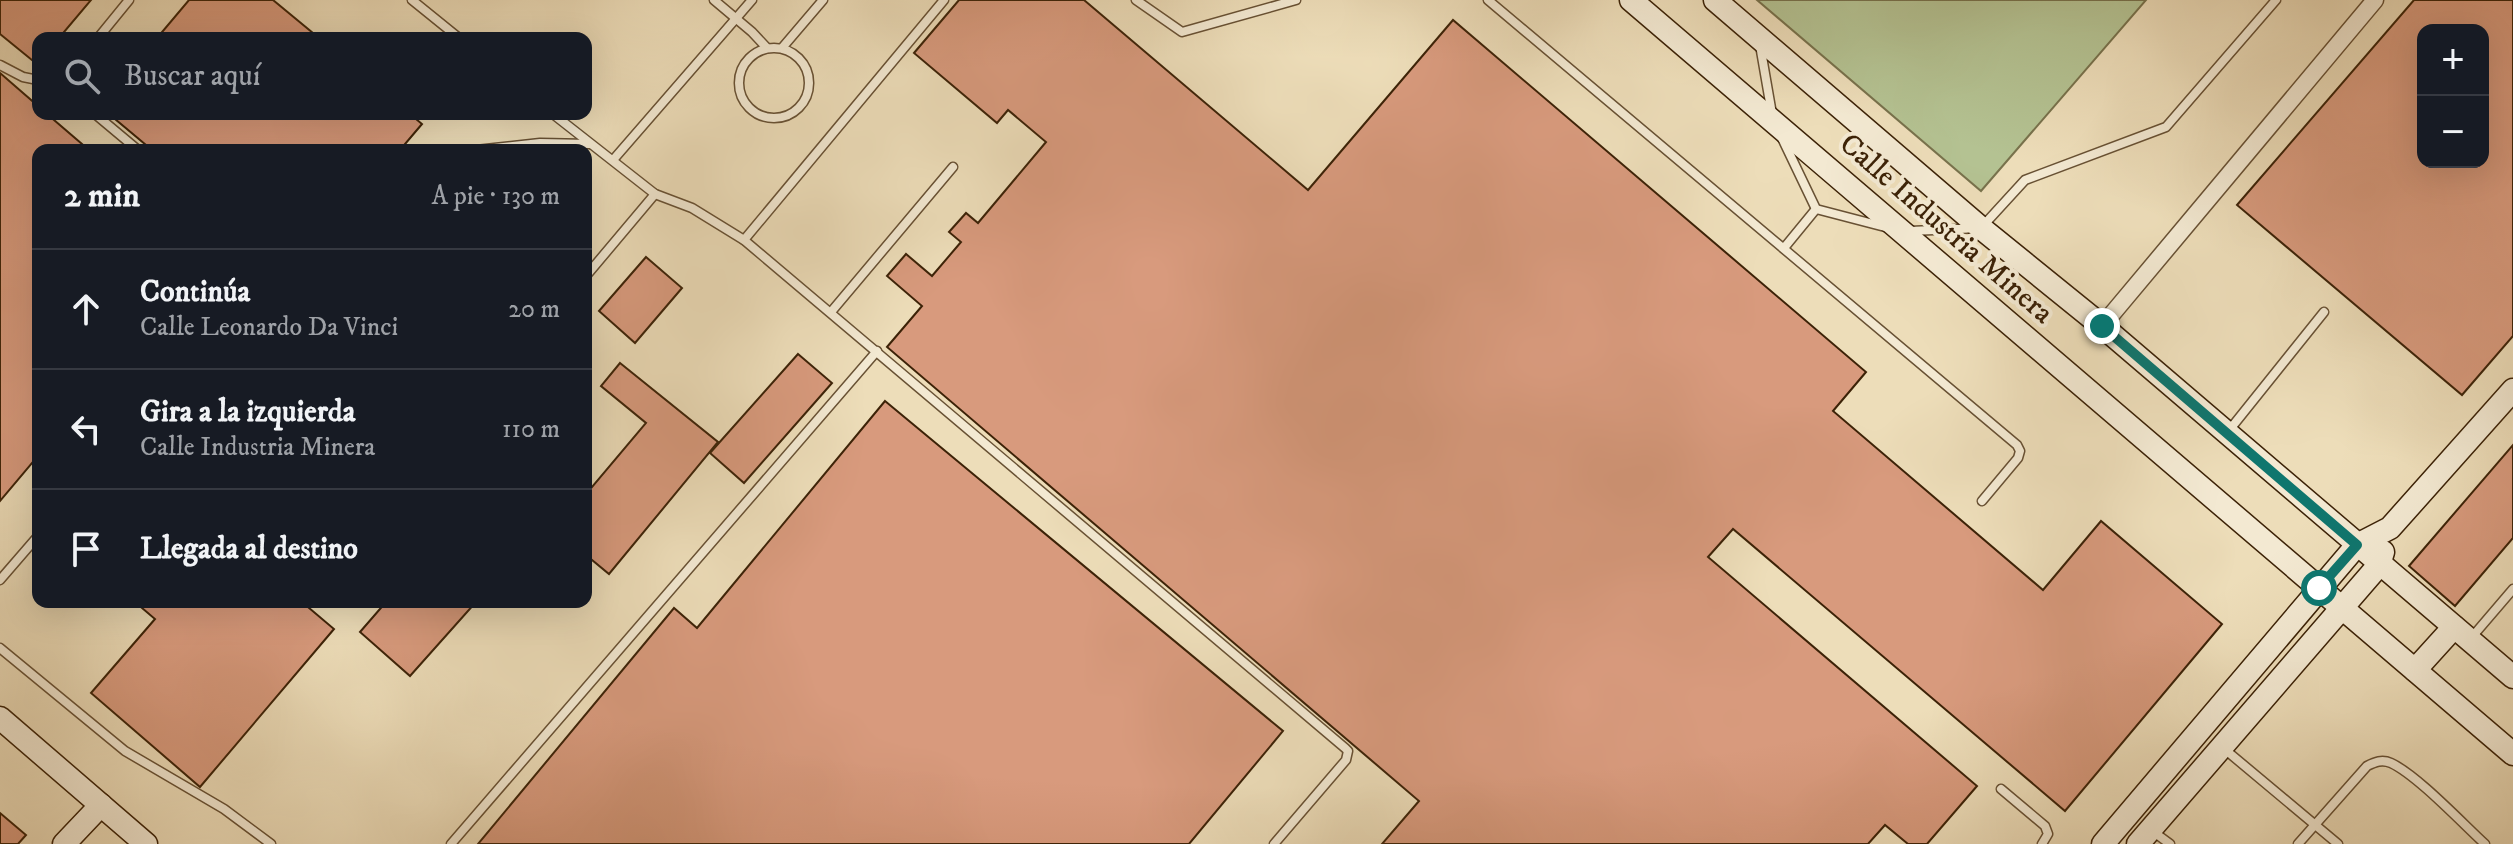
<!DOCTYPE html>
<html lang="es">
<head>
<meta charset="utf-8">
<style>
	body { margin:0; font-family:"IM FELL DW Pica",serif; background:#20242c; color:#f1f3f6 }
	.controls { position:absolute; right:24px; top:24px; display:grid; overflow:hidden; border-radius:16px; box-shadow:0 8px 32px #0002 }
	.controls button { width:72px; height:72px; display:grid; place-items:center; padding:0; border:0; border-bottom:2px solid #363941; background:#171b24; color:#f1f3f6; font:40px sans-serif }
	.stop { position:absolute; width:24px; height:24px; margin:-18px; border:6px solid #0f766e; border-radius:50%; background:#fff }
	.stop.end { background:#0f766e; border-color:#fff; box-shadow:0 2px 8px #0008 }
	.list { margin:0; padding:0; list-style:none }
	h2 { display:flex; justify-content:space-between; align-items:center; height:104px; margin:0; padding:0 32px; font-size:34px }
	h2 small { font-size:26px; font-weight:400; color:#9ea1a6 }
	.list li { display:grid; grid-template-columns:52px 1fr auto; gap:24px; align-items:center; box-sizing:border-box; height:120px; padding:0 32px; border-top:2px solid #363941 }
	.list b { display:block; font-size:30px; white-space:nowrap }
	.list p { margin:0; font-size:26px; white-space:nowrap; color:#9ea1a6 }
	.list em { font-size:26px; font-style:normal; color:#9ea1a6 }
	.icon { flex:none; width:44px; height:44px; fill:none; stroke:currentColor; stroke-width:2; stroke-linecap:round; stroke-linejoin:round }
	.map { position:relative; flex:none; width:2513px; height:844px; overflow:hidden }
	.search { position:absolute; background:#171b24; box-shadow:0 8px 32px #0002; left:32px; top:32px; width:560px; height:88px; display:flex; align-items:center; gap:20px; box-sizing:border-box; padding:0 28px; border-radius:16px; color:#9ea1a6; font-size:30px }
	.panel { position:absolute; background:#171b24; box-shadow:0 8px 32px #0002; left:32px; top:144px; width:560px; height:464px; border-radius:16px }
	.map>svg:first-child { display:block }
	.green { fill:#b4c292; stroke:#78724c; stroke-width:2 }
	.building { fill:#d89a7d; stroke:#3c2207; stroke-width:2; fill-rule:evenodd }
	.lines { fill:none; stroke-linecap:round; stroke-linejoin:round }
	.lane-casing { stroke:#685134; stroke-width:11 }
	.street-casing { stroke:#685134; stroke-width:19 }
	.secondary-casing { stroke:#3c2207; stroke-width:25 }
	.lane { stroke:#f3e9d2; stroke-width:8 }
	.street { stroke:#f3e9d2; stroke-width:16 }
	.secondary { stroke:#f3e9d2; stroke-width:22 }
	.route { stroke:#0f766e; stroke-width:10 }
	.labels { text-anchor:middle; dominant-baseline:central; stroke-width:8; stroke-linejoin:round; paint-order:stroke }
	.street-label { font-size:30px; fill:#3c2207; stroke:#f3e9d2 }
</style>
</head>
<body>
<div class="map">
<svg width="2513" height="844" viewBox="0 0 2513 844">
	<rect width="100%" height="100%" fill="#edddb9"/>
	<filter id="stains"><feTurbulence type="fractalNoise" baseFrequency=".0025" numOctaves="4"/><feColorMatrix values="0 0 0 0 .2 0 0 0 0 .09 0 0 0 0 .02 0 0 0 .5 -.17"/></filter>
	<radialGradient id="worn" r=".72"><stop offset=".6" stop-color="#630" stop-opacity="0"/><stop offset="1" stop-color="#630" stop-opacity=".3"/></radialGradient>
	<!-- green -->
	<path class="green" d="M 1757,0 L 2146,0 L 1981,191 Z"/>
	<!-- building -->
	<g class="building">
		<path d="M 0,0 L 91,0 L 59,38 L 38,38 L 38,65 L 0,34 Z"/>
		<path d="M 189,0 L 273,0 L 319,38 L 157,38 Z"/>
		<path d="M 959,0 L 1084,0 L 1308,190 L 1453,20 L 1866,372 L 1833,411 L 2043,590 L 2101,521 L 2222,624 L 2065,811 L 1733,529 L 1708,557 L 1977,786 L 1927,844 L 1908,844 L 1885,825 L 1868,844 L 1382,844 L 1419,801 L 887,347 L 922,306 L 887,276 L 906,254 L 932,276 L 961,242 L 949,232 L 966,213 L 978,223 L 1046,142 L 1008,110 L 997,123 L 914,53 Z"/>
		<path d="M 2414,0 L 2513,0 L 2513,336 L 2462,395 L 2237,205 ZM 2423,30 L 2483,30 L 2483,162 L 2423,162 Z"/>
		<path d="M 0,73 L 38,106 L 38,114 L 47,114 L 89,150 L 38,150 L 38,456 L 0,501 Z"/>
		<path d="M 109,114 L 410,114 L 422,124 L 400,150 L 152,150 Z"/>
		<path d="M 646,257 L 682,288 L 635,343 L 599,311 Z"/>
		<path d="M 798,354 L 832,383 L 744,483 L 710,453 Z"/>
		<path d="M 620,363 L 718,442 L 609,574 L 586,555 L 586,494 L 646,423 L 601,386 Z"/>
		<path d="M 885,401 L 1283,731 L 1189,844 L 478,844 L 674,608 L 697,628 Z"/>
		<path d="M 2513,445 L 2513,538 L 2455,606 L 2409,566 Z"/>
		<path d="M 135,602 L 302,602 L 334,629 L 200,787 L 91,693 L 155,619 Z"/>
		<path d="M 386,602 L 476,602 L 410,676 L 360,632 Z"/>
		<path d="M 0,813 L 26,835 L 18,844 L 0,844 Z"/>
	</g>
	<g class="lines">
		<defs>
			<g id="lane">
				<path d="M 412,0 L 459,38"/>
				<path d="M 714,0 L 752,32 L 767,48"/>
				<path d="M 1136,0 L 1182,32 L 1296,0"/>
				<path d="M 1488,0 L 2017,445 L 2020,451 L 2018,458 L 1982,501"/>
				<path d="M 98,38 L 129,0"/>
				<path d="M 1760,45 L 1772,114"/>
				<path d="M 782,48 L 823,0"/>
				<circle cx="774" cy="83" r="35"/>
				<path d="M 0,65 L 23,77 L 38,80"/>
				<path d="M 95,114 L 138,150"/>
				<path d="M 553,114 L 655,194 L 692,208 L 744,240 L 1345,748 L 1348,751 L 1346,760 L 1274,844"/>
				<path d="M 1782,138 L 1816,209 L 1885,227"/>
				<path d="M 476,150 L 540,143 L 590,144"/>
				<path d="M 613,160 L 752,0"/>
				<path d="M 1910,231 L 1981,228 L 2025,180 L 2166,127 L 2276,0"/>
				<path d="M 744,240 L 944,0"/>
				<path d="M 1784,248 L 1816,209"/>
				<path d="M 586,276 L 655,194"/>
				<path d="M 831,312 L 953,167"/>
				<path d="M 2227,433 L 2324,312"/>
				<path d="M 0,580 L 38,536"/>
				<path d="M 2472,637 L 2513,589"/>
				<path d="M 0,648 L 125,751 L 224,809 L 271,844"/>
				<path d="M 2222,747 L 2338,844"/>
				<path d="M 2001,789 L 2045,826 L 2048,834 L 2042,844"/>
				<path d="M 2151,830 L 2170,844"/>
				<path d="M 451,844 L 877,351"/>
				<path d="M 2298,844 L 2367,766 C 2375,762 2382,759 2391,763 C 2417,775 2462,823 2485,844"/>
			</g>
			<path id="street" d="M 2102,326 L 2375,0"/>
			<g id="secondary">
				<path d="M 1631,0 L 2513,754"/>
				<path d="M 1715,0 L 1981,228 L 2102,326 L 2513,677"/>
				<path d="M 2415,670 L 2454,627"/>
				<path d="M 0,718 L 146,844"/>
				<path d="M 64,844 L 101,805"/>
				<path d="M 2103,844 L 2357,545 L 2390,528 L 2513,390"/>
				<path d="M 2138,844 L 2379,565 L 2383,552"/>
			</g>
		</defs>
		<!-- lane casing -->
		<use href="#lane" class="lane-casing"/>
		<!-- street casing -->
		<use href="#street" class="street-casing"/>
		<!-- secondary casing -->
		<use href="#secondary" class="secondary-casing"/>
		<!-- lane -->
		<use href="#lane" class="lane"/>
		<!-- street -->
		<use href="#street" class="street"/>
		<!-- secondary -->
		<use href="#secondary" class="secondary"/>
	</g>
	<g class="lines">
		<!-- route -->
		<path class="route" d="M 2102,326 L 2357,545 L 2319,588"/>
	</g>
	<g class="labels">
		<!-- street labels -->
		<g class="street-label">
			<text transform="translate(1946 229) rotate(41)">Calle Industria Minera</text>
		</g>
	</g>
	<rect width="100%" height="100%" filter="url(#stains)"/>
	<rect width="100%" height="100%" fill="url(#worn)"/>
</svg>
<div class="controls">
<button>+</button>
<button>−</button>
</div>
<div class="stop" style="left:2319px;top:588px"></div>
<div class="stop end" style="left:2102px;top:326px"></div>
<div class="search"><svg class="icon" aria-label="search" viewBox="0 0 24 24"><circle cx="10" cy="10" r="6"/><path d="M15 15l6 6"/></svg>Buscar aquí</div>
<section class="panel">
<h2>2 min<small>A pie · 130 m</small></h2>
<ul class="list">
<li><svg class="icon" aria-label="ahead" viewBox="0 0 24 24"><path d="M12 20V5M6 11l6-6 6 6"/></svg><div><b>Continúa</b><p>Calle Leonardo Da Vinci</p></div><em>20 m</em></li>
<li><svg class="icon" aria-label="left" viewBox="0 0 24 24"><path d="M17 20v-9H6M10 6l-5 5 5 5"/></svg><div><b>Gira a la izquierda</b><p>Calle Industria Minera</p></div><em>110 m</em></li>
<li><svg class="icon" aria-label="arrive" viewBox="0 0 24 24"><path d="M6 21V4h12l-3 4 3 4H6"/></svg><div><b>Llegada al destino</b></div></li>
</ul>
</section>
</div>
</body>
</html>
